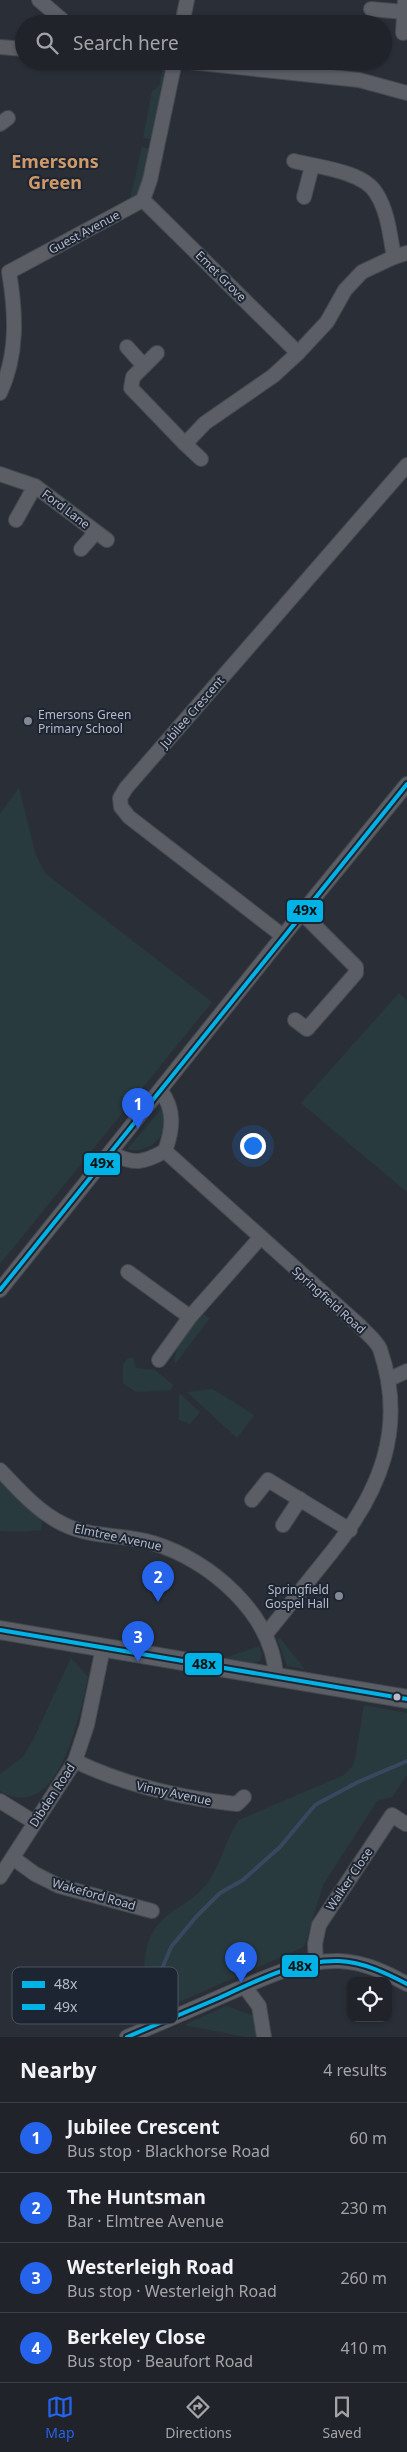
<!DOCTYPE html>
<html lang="en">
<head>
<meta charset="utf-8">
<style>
	body { margin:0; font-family:"Noto Sans",sans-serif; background:#282b31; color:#f1f3f6 }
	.controls { position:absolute; right:15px; bottom:15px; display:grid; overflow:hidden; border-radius:10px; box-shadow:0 1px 4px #0004 }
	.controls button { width:45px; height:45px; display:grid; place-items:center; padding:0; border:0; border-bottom:1px solid #3d4046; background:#202329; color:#f1f3f6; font:25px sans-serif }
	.you { position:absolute; left:252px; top:1145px; width:18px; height:18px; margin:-12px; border:4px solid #fff; border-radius:50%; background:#1a73e8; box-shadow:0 0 0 8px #1a73e833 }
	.badge { display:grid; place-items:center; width:32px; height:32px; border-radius:50%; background:#2563eb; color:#fff; font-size:16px; font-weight:700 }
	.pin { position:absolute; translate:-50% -41px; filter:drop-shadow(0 1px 2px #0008) }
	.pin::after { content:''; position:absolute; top:26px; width:18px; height:15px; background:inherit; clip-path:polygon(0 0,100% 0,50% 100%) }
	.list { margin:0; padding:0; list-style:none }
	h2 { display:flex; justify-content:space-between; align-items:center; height:65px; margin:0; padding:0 20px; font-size:21px }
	h2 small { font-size:16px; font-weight:400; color:#a2a4a8 }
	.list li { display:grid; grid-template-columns:32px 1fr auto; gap:15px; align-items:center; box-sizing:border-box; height:70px; padding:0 20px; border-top:1px solid #3d4046 }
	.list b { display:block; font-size:19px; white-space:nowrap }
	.list p { margin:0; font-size:16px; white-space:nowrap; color:#a2a4a8 }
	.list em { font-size:16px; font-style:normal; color:#a2a4a8 }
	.icon { flex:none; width:28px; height:28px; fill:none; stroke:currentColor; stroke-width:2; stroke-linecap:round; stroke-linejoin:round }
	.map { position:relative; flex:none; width:407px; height:2037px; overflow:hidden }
	.search { position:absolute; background:#202329; box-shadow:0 1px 4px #0004; left:15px; right:15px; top:15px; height:55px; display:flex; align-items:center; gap:12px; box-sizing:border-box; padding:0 18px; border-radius:28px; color:#a2a4a8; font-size:19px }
	.sheet { height:345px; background:#202329 }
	nav { display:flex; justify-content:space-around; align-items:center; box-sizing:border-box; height:70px; border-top:1px solid #3d4046; background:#202329; font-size:14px; color:#a2a4a8 }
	nav a { display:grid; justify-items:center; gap:2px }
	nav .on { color:#2563eb }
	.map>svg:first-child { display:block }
	.green { fill:#283a3e }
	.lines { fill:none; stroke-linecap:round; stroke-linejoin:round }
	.stream { stroke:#39475f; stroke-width:4 }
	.minor-casing { stroke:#464a50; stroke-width:16 }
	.tertiary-casing { stroke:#464a50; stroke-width:20 }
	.minor { stroke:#5b5e65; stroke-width:14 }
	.tertiary { stroke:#5b5e65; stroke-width:18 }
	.bus-1-casing { stroke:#1e2532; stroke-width:8 }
	.bus-2-casing { stroke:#1e2532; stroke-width:8 }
	.bus-1 { stroke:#00b3e6; stroke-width:4 }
	.bus-2 { stroke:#00b3e6; stroke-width:4 }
	.poi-dot { fill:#848a95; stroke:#1e2532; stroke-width:2 }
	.bus-dot { fill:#b5bbc8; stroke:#1e2532; stroke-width:2 }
	.labels { text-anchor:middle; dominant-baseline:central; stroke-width:4; stroke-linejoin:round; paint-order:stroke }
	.street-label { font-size:12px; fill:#b5bbc8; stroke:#1e2532 }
	.poi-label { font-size:12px; fill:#b5bbc8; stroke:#1e2532; text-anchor:start }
	.district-label { font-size:18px; font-weight:bold; fill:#cf9a68; stroke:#1e2532 }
	.key { fill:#1e2532; stroke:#4b525f; stroke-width:1 }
	.key-label { font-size:14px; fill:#b5bbc8 }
	.line-badge { stroke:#1e2532; stroke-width:2 }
	.pale-badge-label { font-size:14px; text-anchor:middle; font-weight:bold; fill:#111 }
</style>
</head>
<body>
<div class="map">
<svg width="407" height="2037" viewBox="0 0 407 2037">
	<rect width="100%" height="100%" fill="#2a2f37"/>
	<!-- green -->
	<g class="green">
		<path d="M 163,68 L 165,68 L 151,139 L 143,138 L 152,92 L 159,86 Z"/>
		<path d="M 142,147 L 150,149 L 141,192 L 130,200 Z"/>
		<path d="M 19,788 L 36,856 L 46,874 L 212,1002 L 0,1264 L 0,814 Z"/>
		<path d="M 399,993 L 407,1001 L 407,1192 L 301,1103 Z"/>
		<path d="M 164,1106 C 164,1111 167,1117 166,1122 C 165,1140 143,1155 127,1149 Z"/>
		<path d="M 203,1314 L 210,1318 L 175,1364 C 172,1347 193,1327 203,1314 Z"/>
		<path d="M 133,1357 L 136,1368 L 155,1370 L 173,1385 L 171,1390 L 136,1392 L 123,1383 L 123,1365 L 127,1359 Z"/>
		<path d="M 213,1389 L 254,1415 L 237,1438 L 187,1392 Z"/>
		<path d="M 179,1393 L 200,1412 L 190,1424 L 179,1420 Z"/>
		<path d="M 0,1481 L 39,1518 L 42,1522 L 41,1530 L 19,1532 L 0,1531 Z"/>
		<path d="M 280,1638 L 305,1669 L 287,1666 L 277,1639 Z"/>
		<path d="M 259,1646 L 262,1654 L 261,1660 L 254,1663 L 225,1658 Z"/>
		<path d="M 71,1658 L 88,1677 C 80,1713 59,1826 0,1791 L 0,1774 L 23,1757 L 34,1738 Z"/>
		<path d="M 364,1705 L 407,1713 L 407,1775 L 392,1797 L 377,1801 L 323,1885 L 304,1947 L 152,2014 C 142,1981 137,1938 168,1915 C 180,1906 194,1899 204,1887 C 221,1868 224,1841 239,1820 L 344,1775 L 352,1767 L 355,1759 Z"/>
		<path d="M 226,2006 L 254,2016 L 256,2037 L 245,2037 L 184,2025 Z"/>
	</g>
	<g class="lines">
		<!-- stream -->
		<path class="stream" d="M 162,2003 L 161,1971 L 171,1947 L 196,1917 L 220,1893 L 243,1880 L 280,1847 L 315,1805 L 358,1782 L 407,1761"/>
		<defs>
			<g id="minor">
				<path d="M 39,0 L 67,24"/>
				<path d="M 371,9 L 404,12"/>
				<path d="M 182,24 L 187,0"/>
				<path d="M 403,33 L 405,0"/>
				<path d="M 0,47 L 24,49"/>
				<path d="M 180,61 L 359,80 L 407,93"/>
				<path d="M 0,124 L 8,118"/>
				<path d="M 294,161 C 317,167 363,171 376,193 C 388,211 390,236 394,257 L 362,272 L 345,290 L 327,322 L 298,353"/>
				<path d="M 304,197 L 312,166"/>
				<path d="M 143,200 L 298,353 L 273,376 L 205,423 L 185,444 L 201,459"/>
				<path d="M 394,257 L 407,253"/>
				<path d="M 127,347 L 144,366"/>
				<path d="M 157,353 L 133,377 L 131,388 L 185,444"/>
				<path d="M 0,393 C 18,354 16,314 9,272 L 143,200 L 150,180 L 175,61"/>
				<path d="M 0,474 L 35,486 L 107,540"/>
				<path d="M 16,520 L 35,486"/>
				<path d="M 81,549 L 96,532"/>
				<path d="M 283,936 L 129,817 L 121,807 L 120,798 L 126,788 L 407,465"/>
				<path d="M 295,1020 L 307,1029 L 356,973 L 356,967 L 302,913"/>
				<path d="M 165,1151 L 360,1326 C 366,1333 376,1340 380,1349 C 407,1428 380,1492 331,1553 C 309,1580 288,1607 266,1634"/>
				<path d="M 111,1153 C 134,1165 143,1163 165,1151 C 173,1129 175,1110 161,1091"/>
				<path d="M 128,1272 L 190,1317"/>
				<path d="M 0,1290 L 283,936 L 407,784"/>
				<path d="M 159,1360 L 190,1317 L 260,1238"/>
				<path d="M 394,1377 L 407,1371"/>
				<path d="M 0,1470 C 19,1490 38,1512 63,1524 C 90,1538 124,1534 153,1543 C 210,1560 274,1615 276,1678"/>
				<path d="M 252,1500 L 268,1480 L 350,1530"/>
				<path d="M 283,1525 L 300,1499"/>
				<path d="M 75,1761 C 127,1786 180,1798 237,1804 L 244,1797"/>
				<path d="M 0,1801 L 34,1822"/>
				<path d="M 13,1858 L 35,1874 L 59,1886 L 152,1911"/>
				<path d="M 0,1877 L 75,1761 L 87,1725 L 103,1648"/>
				<path d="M 316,1962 L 315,1944 L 319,1925 L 392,1815 L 406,1824"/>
				<path d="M 245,1987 L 259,2006 L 264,2037"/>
				<path d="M 127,2037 C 161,2023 195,2008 229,1993 C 265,1978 299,1960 339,1961 C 364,1962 385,1972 407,1984"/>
			</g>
			<path id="tertiary" d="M 0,1630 L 407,1699"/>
		</defs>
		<!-- minor casing -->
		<use href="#minor" class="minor-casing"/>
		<!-- tertiary casing -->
		<use href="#tertiary" class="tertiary-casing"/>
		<!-- minor -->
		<use href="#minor" class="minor"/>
		<!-- tertiary -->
		<use href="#tertiary" class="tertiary"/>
		<defs>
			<g id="bus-1">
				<path d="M 0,1630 L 407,1699"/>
				<path d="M 127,2037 C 158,2024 188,2011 219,1998 C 256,1981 296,1960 339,1961 C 363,1962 386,1973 407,1984"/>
			</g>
			<path id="bus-2" d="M 0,1290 L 407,784"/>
		</defs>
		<!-- bus-1 casing -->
		<use href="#bus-1" class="bus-1-casing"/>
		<!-- bus-2 casing -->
		<use href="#bus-2" class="bus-2-casing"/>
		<!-- bus-1 -->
		<use href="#bus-1" class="bus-1"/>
		<!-- bus-2 -->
		<use href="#bus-2" class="bus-2"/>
	</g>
	<!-- markers -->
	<g class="poi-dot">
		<circle cx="28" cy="721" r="5"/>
		<circle cx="339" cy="1596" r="5"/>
	</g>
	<circle class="bus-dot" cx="397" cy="1697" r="4.5"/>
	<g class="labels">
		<!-- street labels -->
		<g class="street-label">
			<text transform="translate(84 232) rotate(-28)">Guest Avenue</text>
			<text transform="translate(221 276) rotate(45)">Emet Grove</text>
			<text transform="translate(66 509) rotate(37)">Ford Lane</text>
			<text transform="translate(192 712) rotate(-49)">Jubilee Crescent</text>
			<text transform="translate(329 1300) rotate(42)">Springfield Road</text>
			<text transform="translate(118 1537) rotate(12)">Elmtree Avenue</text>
			<text transform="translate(174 1793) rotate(12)">Vinny Avenue</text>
			<text transform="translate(52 1795) rotate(-57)">Dibden Road</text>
			<text transform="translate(349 1879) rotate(-56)">Walker Close</text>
			<text transform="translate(94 1894) rotate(16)">Wakeford Road</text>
		</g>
		<!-- poi labels -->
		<g class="poi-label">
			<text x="38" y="714">Emersons Green<tspan x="38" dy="14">Primary School</tspan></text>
			<text x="329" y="1589" text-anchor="end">Springfield<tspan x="329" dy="14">Gospel Hall</tspan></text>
		</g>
		<!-- district labels -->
		<g class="district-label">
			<text x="55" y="161">Emersons<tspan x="55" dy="21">Green</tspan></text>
		</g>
	</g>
	<!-- legend -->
	<rect x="12" y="1967" width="166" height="57" rx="8" class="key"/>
	<rect x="22" y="1981" width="23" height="7" fill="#00b3e6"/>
	<rect x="22" y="2004" width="23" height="6" fill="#00b3e6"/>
	<g class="key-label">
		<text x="54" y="1989">48x</text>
		<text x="54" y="2012">49x</text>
	</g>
	<g class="line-badge">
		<rect x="286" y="899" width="38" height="24" rx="5" fill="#00b3e6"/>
		<rect x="83" y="1152" width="38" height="24" rx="5" fill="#00b3e6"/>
		<rect x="184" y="1652" width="39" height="24" rx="5" fill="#00b3e6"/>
		<rect x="281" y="1954" width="38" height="24" rx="5" fill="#00b3e6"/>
	</g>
	<g class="pale-badge-label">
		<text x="305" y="915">49x</text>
		<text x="102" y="1168">49x</text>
		<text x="204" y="1669">48x</text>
		<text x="300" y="1971">48x</text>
	</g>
</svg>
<div class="controls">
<button><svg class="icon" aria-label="locate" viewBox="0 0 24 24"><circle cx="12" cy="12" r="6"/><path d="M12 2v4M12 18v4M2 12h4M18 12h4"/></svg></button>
</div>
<div class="you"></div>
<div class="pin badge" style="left:138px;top:1129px">1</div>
<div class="pin badge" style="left:158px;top:1602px">2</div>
<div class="pin badge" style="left:138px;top:1662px">3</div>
<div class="pin badge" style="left:241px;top:1983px">4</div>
<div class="search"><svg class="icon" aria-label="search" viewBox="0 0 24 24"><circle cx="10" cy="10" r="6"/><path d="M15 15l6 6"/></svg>Search here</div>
</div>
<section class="sheet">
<h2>Nearby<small>4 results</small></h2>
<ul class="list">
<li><span class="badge">1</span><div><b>Jubilee Crescent</b><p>Bus stop · Blackhorse Road</p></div><em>60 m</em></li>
<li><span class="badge">2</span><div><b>The Huntsman</b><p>Bar · Elmtree Avenue</p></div><em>230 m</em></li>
<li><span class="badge">3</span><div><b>Westerleigh Road</b><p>Bus stop · Westerleigh Road</p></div><em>260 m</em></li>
<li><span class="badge">4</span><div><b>Berkeley Close</b><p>Bus stop · Beaufort Road</p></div><em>410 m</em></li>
</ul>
</section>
<nav>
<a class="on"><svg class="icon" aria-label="map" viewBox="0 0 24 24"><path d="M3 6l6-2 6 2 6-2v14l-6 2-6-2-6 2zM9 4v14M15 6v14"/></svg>Map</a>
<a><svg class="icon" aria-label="directions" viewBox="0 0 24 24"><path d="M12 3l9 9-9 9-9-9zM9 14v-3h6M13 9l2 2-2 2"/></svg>Directions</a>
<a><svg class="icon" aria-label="saved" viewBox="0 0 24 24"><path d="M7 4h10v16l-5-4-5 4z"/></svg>Saved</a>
</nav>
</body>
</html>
